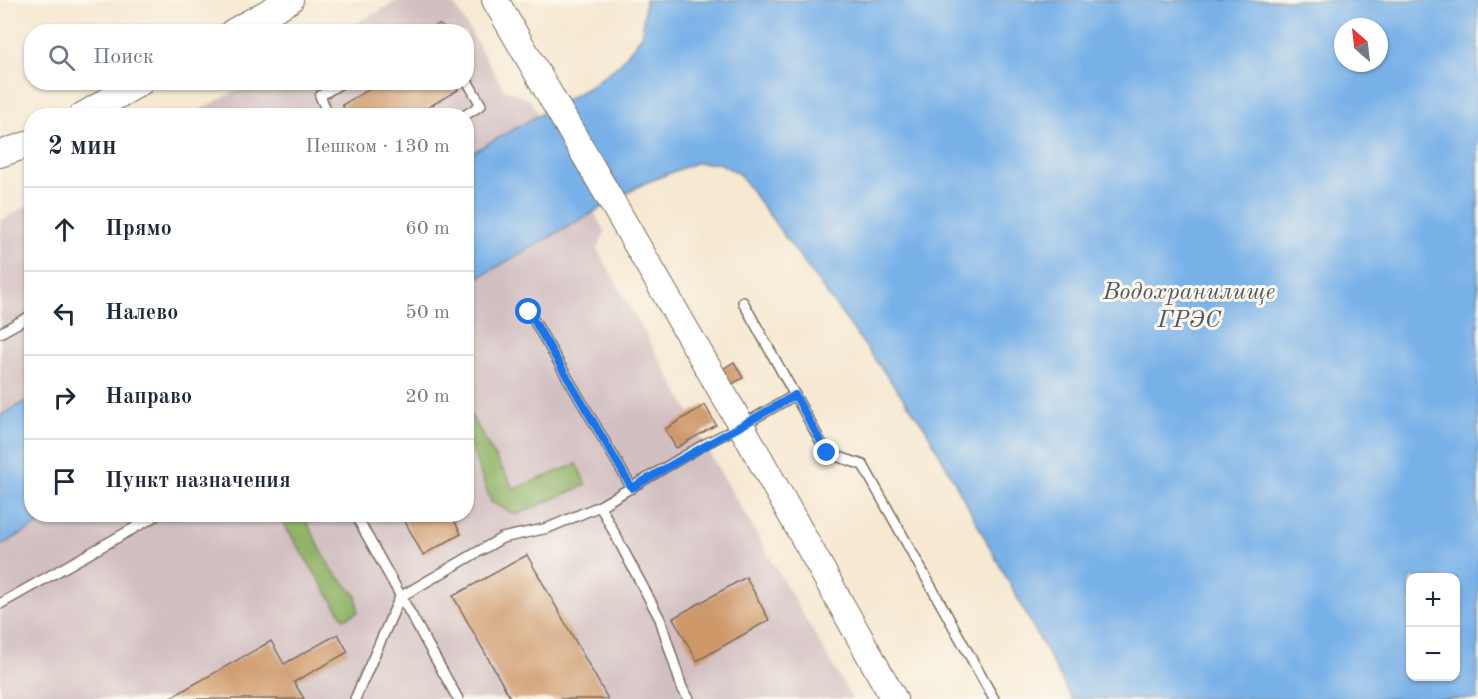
<!DOCTYPE html>
<html lang="ru">
<head>
<meta charset="utf-8">
<style>
	body { margin:0; font-family:"Old Standard TT",serif; background:#f2f2f3; color:#1f2937 }
	.controls { position:absolute; right:18px; bottom:18px; display:grid; overflow:hidden; border-radius:12px; box-shadow:0 2px 4px #0004 }
	.controls button { width:54px; height:54px; display:grid; place-items:center; padding:0; border:0; border-bottom:2px solid #e0e1e3; background:#fff; color:#1f2937; font:30px sans-serif }
	.compass { position:absolute; left:1334px; top:18px; width:54px; height:54px; border-radius:50%; background:#fff; box-shadow:0 2px 4px #0004; rotate:332deg }
	.stop { position:absolute; width:18px; height:18px; margin:-14px; border:4px solid #1a73e8; border-radius:50%; background:#fff }
	.stop.end { background:#1a73e8; border-color:#fff; box-shadow:0 2px 6px #0008 }
	.list { margin:0; padding:0; list-style:none }
	h2 { display:flex; justify-content:space-between; align-items:center; height:78px; margin:0; padding:0 24px; font-size:26px }
	h2 small { font-size:20px; font-weight:400; color:#747a83 }
	.list li { display:grid; grid-template-columns:39px 1fr auto; gap:18px; align-items:center; box-sizing:border-box; height:84px; padding:0 24px; border-top:2px solid #e0e1e3 }
	.list b { display:block; font-size:22px; white-space:nowrap }
	.list em { font-size:20px; font-style:normal; color:#747a83 }
	.icon { flex:none; width:33px; height:33px; fill:none; stroke:currentColor; stroke-width:2; stroke-linecap:round; stroke-linejoin:round }
	.map { position:relative; flex:none; width:1478px; height:699px; overflow:hidden }
	.search { position:absolute; background:#fff; box-shadow:0 2px 4px #0004; left:24px; top:24px; width:450px; height:66px; display:flex; align-items:center; gap:15px; box-sizing:border-box; padding:0 21px; border-radius:24px; color:#747a83; font-size:22px }
	.panel { position:absolute; background:#fff; box-shadow:0 2px 4px #0004; left:24px; top:108px; width:450px; height:414px; border-radius:24px }
	.map>svg:first-child { display:block }
	.industrial { fill:#d2bfc1 }
	.forest { fill:#90b368; stroke:#666e43; stroke-width:1.5 }
	.water { fill:#78b1e8; stroke:#5a6e83; stroke-width:1.5; fill-rule:evenodd }
	.building { fill:#ce9869 }
	.lines { fill:none; stroke-linecap:round; stroke-linejoin:round }
	.lane-casing { stroke:#7c6c5d; stroke-width:12 }
	.secondary-casing { stroke:#7c6c5d; stroke-width:28 }
	.lane { stroke:#fff; stroke-width:9 }
	.secondary { stroke:#fff; stroke-width:26 }
	.route { stroke:#1a73e8; stroke-width:8 }
	.labels { text-anchor:middle; dominant-baseline:central; stroke-width:6; stroke-linejoin:round; paint-order:stroke }
	.water-label { font-size:24px; font-style:italic; fill:#505965; stroke:#fbf7ec }
</style>
</head>
<body>
<div class="map">
<svg width="1478" height="699" viewBox="0 0 1478 699">
	<rect width="100%" height="100%" fill="#fbf7ec"/>
	<filter id="ink" filterUnits="userSpaceOnUse"><feTurbulence type="fractalNoise" baseFrequency=".0167" numOctaves="2"/><feDisplacementMap in="SourceGraphic" scale="12" xChannelSelector="R" yChannelSelector="G"/><feConvolveMatrix kernelMatrix="1 2 1 2 8 2 1 2 1" color-interpolation-filters="sRGB"/></filter>
	<filter id="wash" filterUnits="userSpaceOnUse"><feTurbulence type="fractalNoise" baseFrequency=".008" numOctaves="4" result="noise"/><feDisplacementMap in="SourceGraphic" scale="24" xChannelSelector="R" yChannelSelector="G"/><feGaussianBlur stdDeviation="1.35" result="paint"/><feColorMatrix in="noise" values="0 0 0 0 0 0 0 0 0 0 0 0 0 0 0 0 0 1.4 0 .05"/><feComposite in="paint" operator="in"/></filter>
	<g filter="url(#wash)">
		<rect width="100%" height="100%" fill="#f6e8d1"/>
		<!-- industrial -->
		<path class="industrial" d="M 399,0 L 452,0 L 504,89 L 530,100 L 605,232 L 597,249 L 690,413 L 705,405 L 716,425 L 699,435 L 852,699 L 0,699 L 0,221 L 31,204 L 32,514 L 466,514 L 466,116 L 191,115 L 250,83 L 466,82 L 466,32 L 342,31 Z"/>
		<!-- forest -->
		<g class="forest">
			<path d="M 467,409 L 514,489 L 577,464 L 586,485 L 516,515 L 491,502 L 471,447 L 467,445 Z"/>
			<path d="M 278,515 L 303,515 L 331,569 L 356,595 L 358,612 L 344,619 Z"/>
		</g>
		<!-- water -->
		<g class="water">
			<path d="M 645,0 L 1478,0 L 1478,699 L 1072,699 L 926,429 L 739,174 L 719,163 L 695,163 L 643,184 L 467,284 L 466,156 L 589,87 L 620,64 L 642,35 ZM 1343,27 L 1379,27 L 1379,63 L 1343,63 ZM 1410,578 L 1456,578 L 1456,676 L 1410,676 Z"/>
			<path d="M 31,398 L 32,514 L 56,515 L 0,546 L 0,416 Z"/>
		</g>
		<g id="blocks">
			<!-- building -->
			<g class="building">
				<path d="M 382,82 L 453,82 L 458,90 L 413,116 L 349,116 L 342,105 Z"/>
				<path d="M 734,362 L 743,378 L 730,385 L 721,370 Z"/>
				<path d="M 705,405 L 716,425 L 676,448 L 665,429 Z"/>
				<path d="M 401,514 L 451,514 L 461,534 L 423,555 Z"/>
				<path d="M 527,555 L 608,699 L 511,699 L 453,596 Z"/>
				<path d="M 746,577 L 769,620 L 697,661 L 673,618 Z"/>
				<path d="M 338,634 L 348,652 L 294,682 L 304,699 L 168,699 L 271,641 L 284,664 Z"/>
			</g>
		</g>
	</g>
	<g filter="url(#ink)">
		<use href="#blocks" fill-opacity="0" stroke="#7c6c5d" stroke-width="1.5"/>
		<g class="lines">
			<defs>
				<g id="lane">
					<path d="M 438,30 L 439,32"/>
					<path d="M 329,116 L 320,96 L 343,82"/>
					<path d="M 464,116 L 481,105 L 466,79"/>
					<path d="M 743,302 L 827,453 L 863,465 L 994,699"/>
					<path d="M 529,312 L 632,488"/>
					<path d="M 0,333 L 32,315"/>
					<path d="M 600,506 L 660,619 L 682,688 L 689,699"/>
					<path d="M 355,514 L 458,699"/>
					<path d="M 0,604 L 159,514"/>
					<path d="M 355,699 L 400,597 L 502,538 L 548,528 L 600,506 L 705,444 L 741,426 L 795,395"/>
				</g>
				<g id="secondary">
					<path d="M 495,0 L 733,411 L 894,699"/>
					<path d="M 233,32 L 290,0"/>
					<path d="M 82,116 L 141,82"/>
					<path d="M 0,154 L 32,143"/>
				</g>
			</defs>
			<!-- lane casing -->
			<use href="#lane" class="lane-casing"/>
			<!-- secondary casing -->
			<use href="#secondary" class="secondary-casing"/>
			<!-- lane -->
			<use href="#lane" class="lane"/>
			<!-- secondary -->
			<use href="#secondary" class="secondary"/>
		</g>
	</g>
	<g class="lines" filter="url(#ink)">
		<!-- route -->
		<path class="route" d="M 529,312 L 632,488 C 685,456 741,427 795,395 L 827,453"/>
	</g>
	<g class="labels">
		<!-- water labels -->
		<g class="water-label">
			<text x="1189" y="293">Водохранилище<tspan x="1189" dy="28">ГРЭС</tspan></text>
		</g>
	</g>
</svg>
<div class="controls">
<button>+</button>
<button>−</button>
</div>
<svg class="compass" viewBox="-18 -18 36 36"><path d="M0-13l5 13h-10z" fill="#e53935"/><path d="M0 13l5-13h-10z" fill="#747a83"/></svg>
<div class="stop" style="left:529px;top:312px"></div>
<div class="stop end" style="left:827px;top:453px"></div>
<div class="search"><svg class="icon" aria-label="search" viewBox="0 0 24 24"><circle cx="10" cy="10" r="6"/><path d="M15 15l6 6"/></svg>Поиск</div>
<section class="panel">
<h2>2 мин<small>Пешком · 130 m</small></h2>
<ul class="list">
<li><svg class="icon" aria-label="ahead" viewBox="0 0 24 24"><path d="M12 20V5M6 11l6-6 6 6"/></svg><div><b>Прямо</b></div><em>60 m</em></li>
<li><svg class="icon" aria-label="left" viewBox="0 0 24 24"><path d="M17 20v-9H6M10 6l-5 5 5 5"/></svg><div><b>Налево</b></div><em>50 m</em></li>
<li><svg class="icon" aria-label="right" viewBox="0 0 24 24"><path d="M7 20v-9h11M14 6l5 5-5 5"/></svg><div><b>Направо</b></div><em>20 m</em></li>
<li><svg class="icon" aria-label="arrive" viewBox="0 0 24 24"><path d="M6 21V4h12l-3 4 3 4H6"/></svg><div><b>Пункт назначения</b></div></li>
</ul>
</section>
</div>
</body>
</html>
